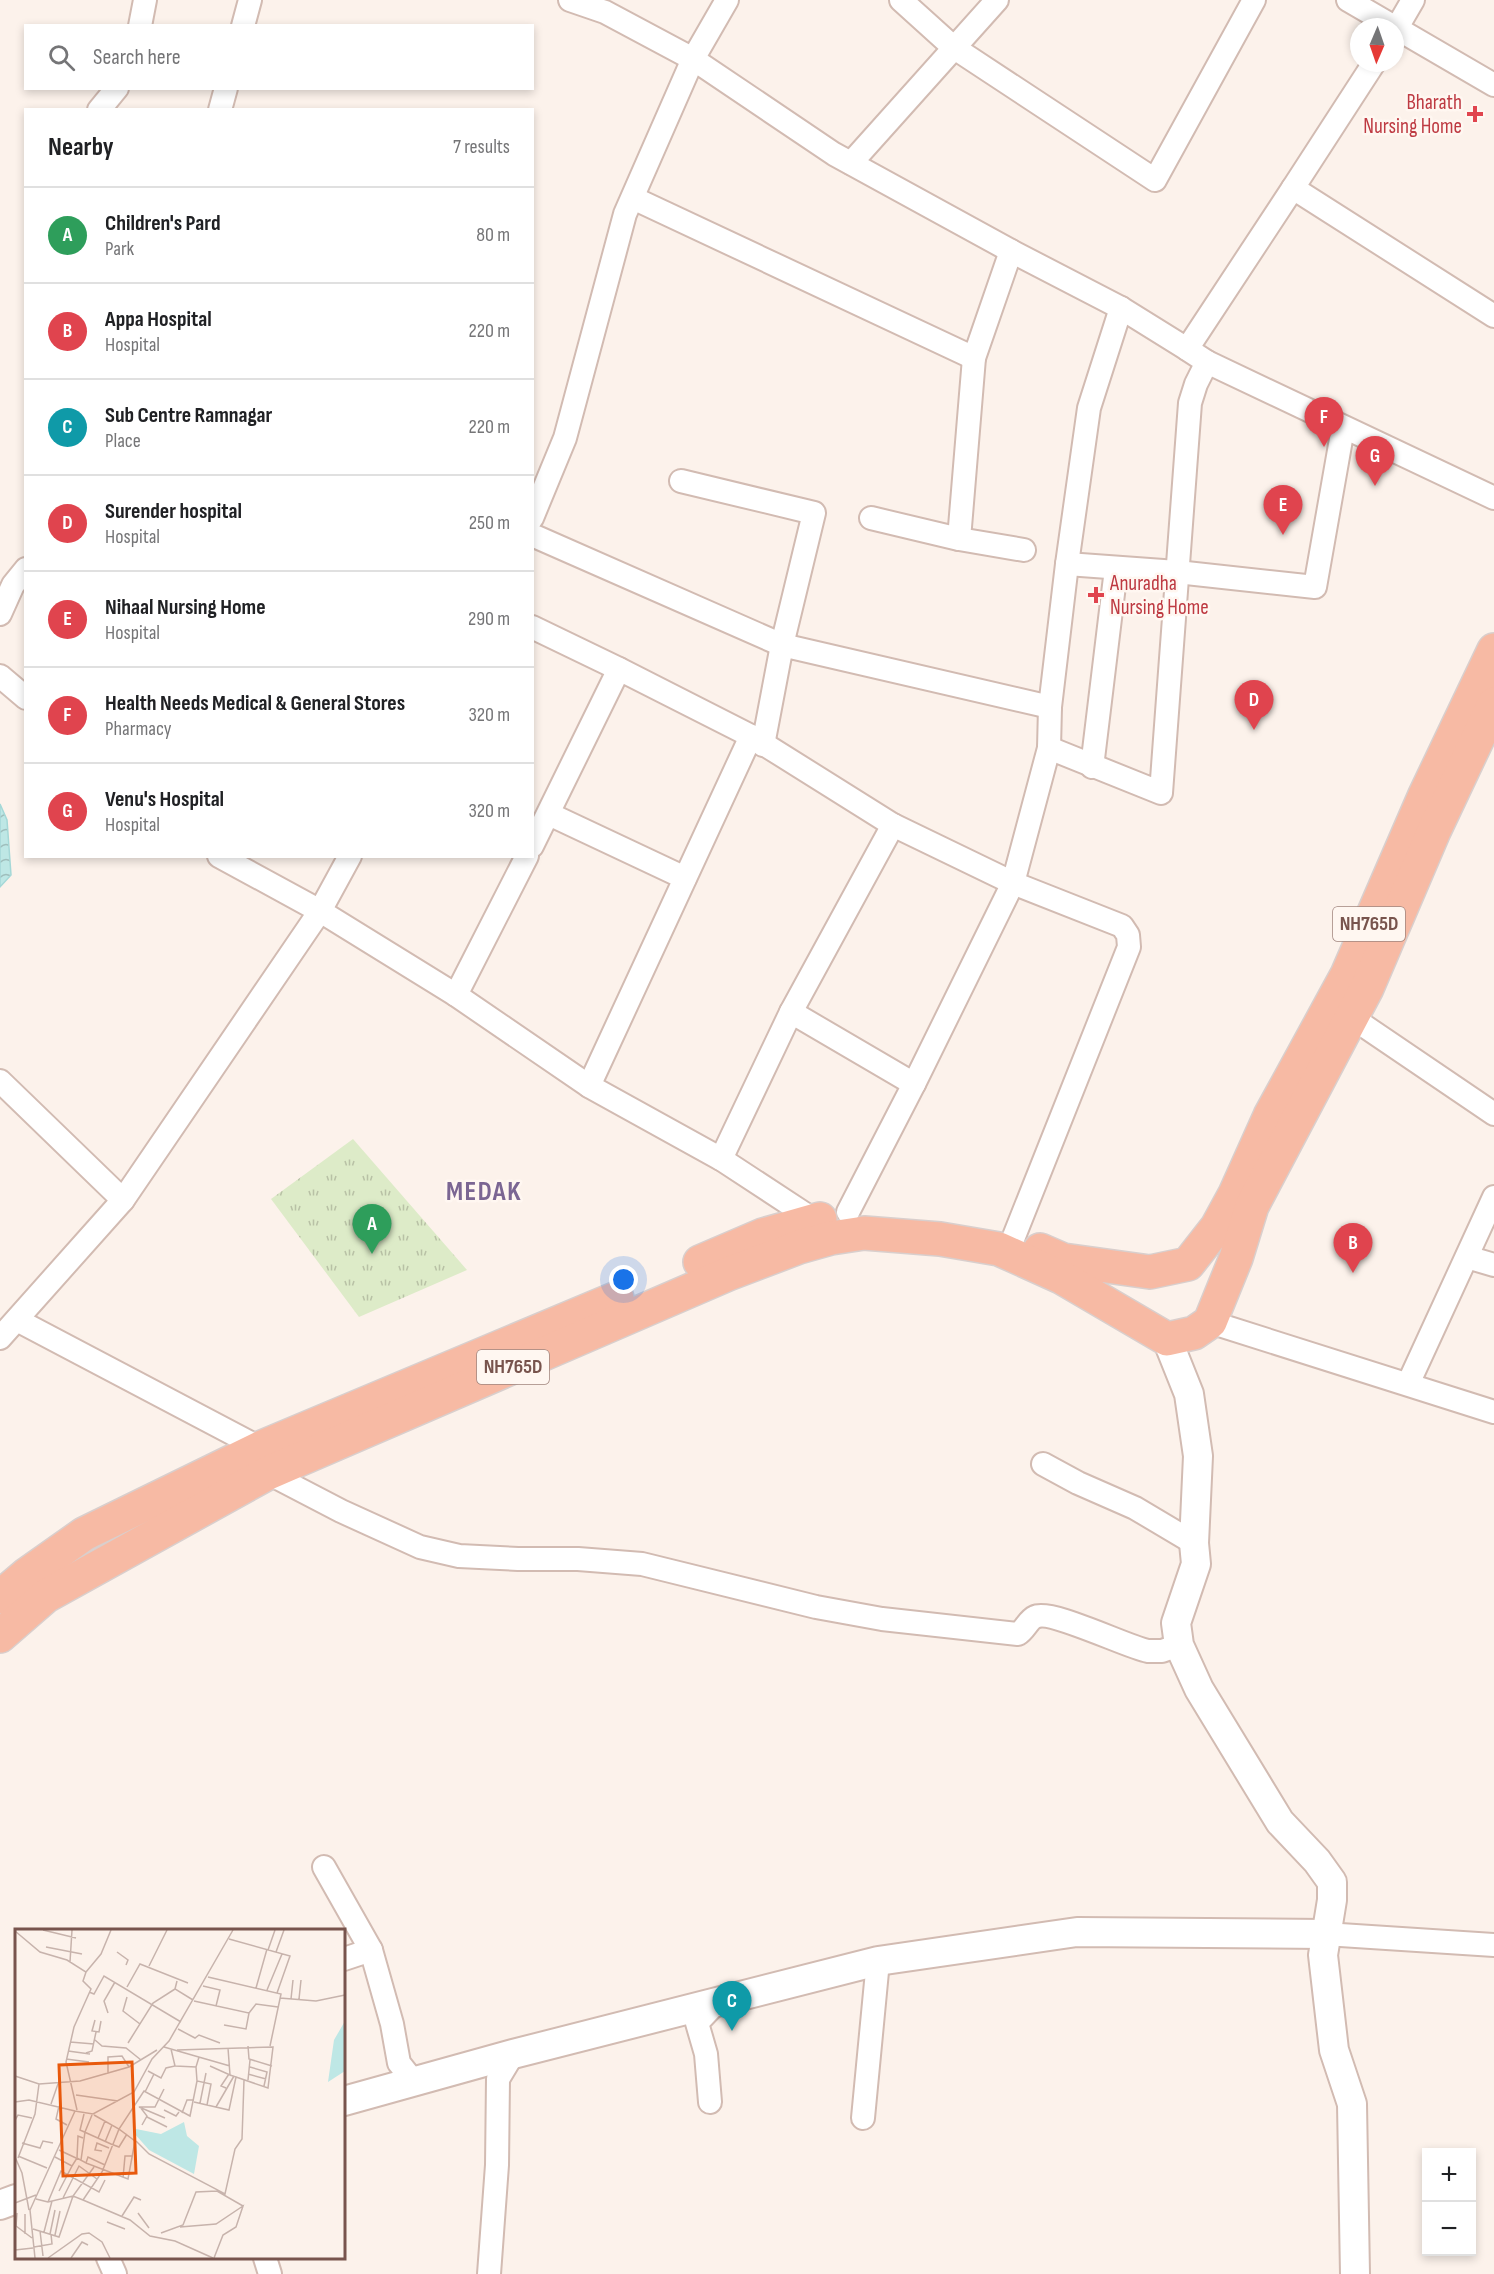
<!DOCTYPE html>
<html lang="en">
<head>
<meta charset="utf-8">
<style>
	body { margin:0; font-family:"Sofia Sans Condensed",sans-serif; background:#f2f2f2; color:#202124 }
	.controls { position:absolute; right:18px; bottom:18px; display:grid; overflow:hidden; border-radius:0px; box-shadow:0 3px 9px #0003 }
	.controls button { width:54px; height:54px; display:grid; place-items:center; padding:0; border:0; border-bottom:2px solid #e0e0e0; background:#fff; color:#202124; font:30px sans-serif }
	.compass { position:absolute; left:1350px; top:18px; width:54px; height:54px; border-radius:50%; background:#fff; box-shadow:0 3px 9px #0003; rotate:182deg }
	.you { position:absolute; left:624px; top:1280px; width:21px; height:21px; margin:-15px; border:4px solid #fff; border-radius:50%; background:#1a73e8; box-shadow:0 0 0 9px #1a73e833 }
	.badge { display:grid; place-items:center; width:39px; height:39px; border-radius:50%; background:#ea580c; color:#fff; font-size:20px; font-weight:700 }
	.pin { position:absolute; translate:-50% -50px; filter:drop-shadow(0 2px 3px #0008) }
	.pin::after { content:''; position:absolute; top:32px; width:21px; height:18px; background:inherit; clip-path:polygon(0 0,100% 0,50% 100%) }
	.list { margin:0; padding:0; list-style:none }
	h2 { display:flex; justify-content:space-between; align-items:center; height:78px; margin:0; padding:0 24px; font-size:26px }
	h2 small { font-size:20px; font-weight:400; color:#757577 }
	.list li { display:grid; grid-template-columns:39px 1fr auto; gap:18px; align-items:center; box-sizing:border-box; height:96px; padding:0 24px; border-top:2px solid #e0e0e0 }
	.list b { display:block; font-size:22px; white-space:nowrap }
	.list p { margin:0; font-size:20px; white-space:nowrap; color:#757577 }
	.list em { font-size:20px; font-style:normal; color:#757577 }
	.icon { flex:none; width:33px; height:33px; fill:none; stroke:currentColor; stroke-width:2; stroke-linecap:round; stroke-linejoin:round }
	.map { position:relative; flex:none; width:1494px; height:2274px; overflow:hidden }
	.search { position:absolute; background:#fff; box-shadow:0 3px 9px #0003; left:24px; top:24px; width:510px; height:66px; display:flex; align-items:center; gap:15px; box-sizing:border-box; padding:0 21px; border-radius:0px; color:#757577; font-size:22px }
	.panel { position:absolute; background:#fff; box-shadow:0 3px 9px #0003; left:24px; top:108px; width:510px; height:750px; border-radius:0px }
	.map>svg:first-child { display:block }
	.park { fill:url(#park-tufts) }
	.water { fill:url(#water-waves); stroke:#a5d8d7; stroke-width:1.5 }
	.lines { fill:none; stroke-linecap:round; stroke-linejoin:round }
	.minor-casing { stroke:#d2bbb2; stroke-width:26 }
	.tertiary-casing { stroke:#d2bbb2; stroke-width:32 }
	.trunk-casing { stroke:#d9cfcd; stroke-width:36 }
	.minor { stroke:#fff; stroke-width:22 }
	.tertiary { stroke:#fff; stroke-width:28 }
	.trunk { stroke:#f7baa4; stroke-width:33 }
	.health-dot { fill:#e0444e; stroke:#fff7f1; stroke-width:2 }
	.labels { text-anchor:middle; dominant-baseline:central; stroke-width:5; stroke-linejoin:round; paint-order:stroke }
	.shield { fill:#fff7f1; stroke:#a0857e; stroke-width:1.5 }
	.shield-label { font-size:20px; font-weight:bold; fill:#78544d }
	.health-label { font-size:21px; fill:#be3a42; stroke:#fff7f1; text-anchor:end }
	.district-label { font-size:27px; font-weight:bold; letter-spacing:1.5px; fill:#7b6693; stroke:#fff7f1 }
	.inset-road { fill:none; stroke:#c7b3ac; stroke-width:1.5 }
	.view { fill:#e8590c; fill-opacity:0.15; stroke:#e8590c; stroke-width:3 }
	.inset-edge { fill:none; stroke:#78544d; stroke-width:3 }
</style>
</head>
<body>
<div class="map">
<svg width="1494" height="2274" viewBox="0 0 1494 2274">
	<defs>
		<pattern id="park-tufts" width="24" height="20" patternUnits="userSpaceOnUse" patternTransform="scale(1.5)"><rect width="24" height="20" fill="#ddebc8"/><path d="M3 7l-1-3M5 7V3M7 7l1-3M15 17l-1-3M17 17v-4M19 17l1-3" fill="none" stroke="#b8c1a5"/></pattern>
		<pattern id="water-waves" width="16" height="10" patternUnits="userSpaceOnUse" patternTransform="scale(1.5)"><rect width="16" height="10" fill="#bee7e5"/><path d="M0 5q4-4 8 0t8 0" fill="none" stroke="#9fbebc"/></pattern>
	</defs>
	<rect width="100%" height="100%" fill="#fcf2eb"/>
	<!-- park -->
	<path class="park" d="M 353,1139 L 467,1270 L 359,1317 L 271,1199 Z"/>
	<!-- water -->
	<path class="water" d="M 0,804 L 7,820 L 11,875 L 0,887 Z"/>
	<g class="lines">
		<defs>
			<g id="minor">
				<path d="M 570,0 L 605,12 L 693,59 L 834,154 L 1011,251"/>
				<path d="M 901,0 L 953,47 L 1155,180 L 1254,0"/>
				<path d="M 1348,0 L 1494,85"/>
				<path d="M 140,26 L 145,0"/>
				<path d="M 243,26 L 250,0"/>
				<path d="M 1395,31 L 1413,0"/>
				<path d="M 99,110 L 117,88"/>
				<path d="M 220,110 L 226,88"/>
				<path d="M 851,163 L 997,0"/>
				<path d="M 1293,188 L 1374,63"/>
				<path d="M 633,198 L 974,358 L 1011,251 L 1121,308 L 1187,349 L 1293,188 L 1494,316"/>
				<path d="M 974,358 L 959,539 L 1024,550"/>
				<path d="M 1207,362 L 1494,498"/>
				<path d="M 532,518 L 565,438 L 625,214 L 693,59 L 727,0"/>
				<path d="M 871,518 L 959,539"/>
				<path d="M 532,535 L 782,645 L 814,513 L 681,481"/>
				<path d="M 1067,564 L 1177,572 L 1315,587 L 1343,428"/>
				<path d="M 0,614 L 13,585 L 26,569"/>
				<path d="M 532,627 L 619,669 L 751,736 L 893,825 L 1013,883 L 1122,926 L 1128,935 L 1129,947 L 1013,1239"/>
				<path d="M 0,676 L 26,698"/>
				<path d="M 763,745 L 782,645 L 1050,707"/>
				<path d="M 1049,748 L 1161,793 L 1190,403 L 1196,384 L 1207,362 L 1187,349"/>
				<path d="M 1092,767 L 1116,569"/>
				<path d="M 549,814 L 685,878"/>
				<path d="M 532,846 L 619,669"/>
				<path d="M 350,856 L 320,911 L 456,995 L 589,1086 L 721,1159 L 814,1220"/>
				<path d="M 456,995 L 527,856"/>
				<path d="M 791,1012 L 914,1084"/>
				<path d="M 1351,1017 L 1494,1114"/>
				<path d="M 0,1081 L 123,1200"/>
				<path d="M 589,1086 L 751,736"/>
				<path d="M 721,1159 L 791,1012 L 893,825"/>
				<path d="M 848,1212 L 915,1082 L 1013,883 L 1049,748 L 1050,707 L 1067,564 L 1089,408 L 1121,308"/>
				<path d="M 1467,1257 L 1494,1265"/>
				<path d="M 17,1320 L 260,1448"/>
				<path d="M 1210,1322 L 1494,1412"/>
				<path d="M 0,1338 L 123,1200 L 320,911 L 219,856"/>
				<path d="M 1408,1384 L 1494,1197"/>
				<path d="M 1043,1464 L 1078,1483 L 1135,1508 L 1194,1543"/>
				<path d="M 268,1473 L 341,1511 L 420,1547 L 459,1556 L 518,1559 L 578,1559 L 642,1564 L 816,1607 L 882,1619 L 1018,1634 C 1025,1630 1028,1620 1035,1617 C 1051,1609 1127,1647 1148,1651 L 1162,1651 L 1179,1645"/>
				<path d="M 324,1867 L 371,1950 L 392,2024 L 399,2063 L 414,2082"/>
				<path d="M 1325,1934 L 1494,1945"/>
				<path d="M 344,1959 L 371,1950"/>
				<path d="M 710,2102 L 706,2054 L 697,2023 L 716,2003"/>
				<path d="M 863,2118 L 878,1961"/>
				<path d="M 108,2258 L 115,2274"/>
				<path d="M 265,2258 L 270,2274"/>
				<path d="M 489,2274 L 497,2165 L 498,2079 L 513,2054"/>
			</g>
			<g id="tertiary">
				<path d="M 1167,1339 L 1189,1394 L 1198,1456 L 1194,1543 L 1196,1564 L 1176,1623 L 1179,1645 L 1199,1689 L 1280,1822 L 1317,1861 L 1332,1882 L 1332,1900 L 1323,1955 L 1334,2050 L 1352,2104 L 1355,2274"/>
				<path d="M 344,2101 L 513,2054 L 878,1961 L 1077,1932 L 1325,1934"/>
				<path d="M 0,2205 L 16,2199"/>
			</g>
			<g id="trunk">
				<path d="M 1040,1250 L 1063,1260 L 1150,1272 L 1188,1264 L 1217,1227 L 1235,1194 L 1270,1116 L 1347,975 L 1425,795 L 1494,650"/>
				<path d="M 700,1262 L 763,1235 L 820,1219"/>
				<path d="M 0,1597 L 26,1575 L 84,1534 L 260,1448 L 617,1298"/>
				<path d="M 0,1636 L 46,1596 L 268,1473 L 728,1274 L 799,1247 L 831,1238 L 864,1233 L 940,1239 L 999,1249 L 1061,1277 L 1167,1339 L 1194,1333 L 1210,1322 L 1236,1258 L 1252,1206 L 1367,988 L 1434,831 L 1494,704"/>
			</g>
		</defs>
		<!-- minor casing -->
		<use href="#minor" class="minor-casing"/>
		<!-- tertiary casing -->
		<use href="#tertiary" class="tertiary-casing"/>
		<!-- trunk casing -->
		<use href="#trunk" class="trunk-casing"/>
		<!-- minor -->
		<use href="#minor" class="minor"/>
		<!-- tertiary -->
		<use href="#tertiary" class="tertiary"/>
		<!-- trunk -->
		<use href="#trunk" class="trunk"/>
	</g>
	<!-- markers -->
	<g class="health-dot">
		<path d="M1472 105h6v6h6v6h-6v6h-6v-6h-6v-6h6z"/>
		<path d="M1093 586h6v6h6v6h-6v6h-6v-6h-6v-6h6z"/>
	</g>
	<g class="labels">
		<!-- shield labels -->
		<g class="shield">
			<rect x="1333" y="907" width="72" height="34" rx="4.5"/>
			<rect x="477" y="1350" width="72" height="34" rx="4.5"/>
		</g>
		<g class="shield-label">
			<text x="1369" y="924">NH765D</text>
			<text x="513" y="1367">NH765D</text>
		</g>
		<!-- health labels -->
		<g class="health-label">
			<text x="1462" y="102">Bharath<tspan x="1462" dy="24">Nursing Home</tspan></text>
			<text x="1110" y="583" text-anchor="start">Anuradha<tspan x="1110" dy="24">Nursing Home</tspan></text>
		</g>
		<!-- district labels -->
		<g class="district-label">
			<text x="484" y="1192">MEDAK</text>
		</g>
	</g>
	<!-- overview -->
	<g transform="translate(15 1929)">
		<rect width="330" height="330" fill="#fcf2eb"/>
		<path d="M 330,92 L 330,142 L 313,153 L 319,111 ZM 169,193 L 172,207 L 184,217 L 179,245 L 134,221 L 119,204 L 121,200 L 146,205 Z" fill="#bee7e5"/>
		<path class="inset-road" d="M 28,1 L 61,9M 0,2 L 25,23 L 52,31 L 71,43 L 68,52 L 76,60 L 59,98 L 51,133 L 62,181M 214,10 L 275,27 L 262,64M 31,18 L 67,25M 253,21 L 260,1M 102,23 L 113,31 L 111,36M 261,23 L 269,1M 55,33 L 57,1M 134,37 L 152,1M 71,43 L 86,25 L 96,1M 193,48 L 266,65 L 255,117M 162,52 L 160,60 L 178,71M 188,57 L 205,61 L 201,77M 112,58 L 125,35 L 173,54M 241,59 L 252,20M 252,61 L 267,25M 74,63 L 79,65 L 89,47 L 166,93M 112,68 L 108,82 L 125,95M 265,69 L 301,72 L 330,66M 276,70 L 278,51M 284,70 L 286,51M 179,72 L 234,84 L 231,100 L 209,96M 93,84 L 89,72 L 100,53M 234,84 L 241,75 L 263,78M 80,91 L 77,102 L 84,103 L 86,92M 163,100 L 180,109 L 184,106 L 205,114M 80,111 L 87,117 L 111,119 L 126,131M 55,113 L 79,115M 113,114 L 138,74 L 160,60M 233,117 L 234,130 L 257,137M 149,118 L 215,137M 162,121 L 258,118 L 253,159 L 221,148M 53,122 L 75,125M 71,124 L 77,122 L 81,103M 51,130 L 74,133M 160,137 L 181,138 L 184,128M 195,137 L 215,146 L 213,119M 181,138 L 182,152 L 196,155 L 192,176M 235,138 L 252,143 L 249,157M 133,142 L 146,149 L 151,139 L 160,137 L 156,120M 93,144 L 93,128 L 107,127 L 114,138M 233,145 L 251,150M 0,147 L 24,155 L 65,152 L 114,138 L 142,121M 233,151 L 235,131M 211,159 L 206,157 L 214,145M 130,163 L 139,145M 61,166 L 103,172M 0,173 L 14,171 L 60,182M 179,173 L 214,181 L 221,148 L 215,146M 185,174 L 191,144M 36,175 L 44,152M 44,177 L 41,190 L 52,196M 124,178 L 150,189M 201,178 L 219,147M 149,181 L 161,187 L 164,183M 167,184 L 172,171 L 179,171M 69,185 L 65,201 L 96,215M 132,188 L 152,198M 0,191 L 3,186 L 17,189M 127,196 L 132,187 L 125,178 L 140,178 L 149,160M 83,209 L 90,192M 121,212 L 134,225 L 210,265 L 220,220 L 227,210 L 229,151M 90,213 L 97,196M 7,214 L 25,219 L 28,212 L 38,214M 96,215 L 104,218 L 112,205M 44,221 L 61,229M 87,222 L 80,221 L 82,214 L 94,219M 3,227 L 32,239M 0,228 L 7,244 L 14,281M 40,228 L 57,237 L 62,229 L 71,234 L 73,228 L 90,236M 3,229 L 20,185 L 24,155M 62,229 L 63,207 L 68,209M 66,231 L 70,203 L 77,186M 71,234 L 113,250 L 120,212 L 104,200 L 129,162 L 175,187 L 182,152M 108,249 L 110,227 L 117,227M 44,262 L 57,237M 48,269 L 64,237 L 82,250M 21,270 L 33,273 L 58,267 L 68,271 L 87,243 L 104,200 L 79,186M 68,271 L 115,291 L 135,307 L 160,312 L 198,329M 33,273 L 46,242 L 84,263 L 90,251M 0,274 L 21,266M 2,284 L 1,297 L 17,309M 123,284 L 134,299M 107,287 L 119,268 L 126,271M 92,293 L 110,300M 165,298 L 201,295 L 228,277 L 221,298 L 208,306 L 199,329M 18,300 L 44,308 L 58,267 L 79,238M 25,302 L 28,327M 29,303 L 37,272M 146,304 L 168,296 L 181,263 L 202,262 L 228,277M 10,305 L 10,285M 35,305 L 40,281M 40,306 L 45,282M 19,318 L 37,315 L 36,305M 0,321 L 18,319M 20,329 L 15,281 L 60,182 L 78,185 L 119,163 L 137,130 L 154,112 L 218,1M 33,329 L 67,305 L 74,304 L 87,313 L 95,329M 56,329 L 67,313 L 73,316"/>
		<path class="view" d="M 117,133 L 121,244 L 48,247 L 44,136 Z"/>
		<rect width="330" height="330" class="inset-edge"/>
	</g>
</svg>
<div class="controls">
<button>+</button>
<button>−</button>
</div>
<svg class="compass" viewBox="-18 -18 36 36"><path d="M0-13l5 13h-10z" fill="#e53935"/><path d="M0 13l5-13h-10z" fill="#757577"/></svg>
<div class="you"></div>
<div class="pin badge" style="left:372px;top:1254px;background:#2e9e5b">A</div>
<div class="pin badge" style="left:1353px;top:1273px;background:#e0444e">B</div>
<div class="pin badge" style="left:732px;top:2031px;background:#0f9aa8">C</div>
<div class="pin badge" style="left:1254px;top:730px;background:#e0444e">D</div>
<div class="pin badge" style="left:1283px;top:535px;background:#e0444e">E</div>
<div class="pin badge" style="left:1324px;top:447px;background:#e0444e">F</div>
<div class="pin badge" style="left:1375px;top:486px;background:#e0444e">G</div>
<div class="search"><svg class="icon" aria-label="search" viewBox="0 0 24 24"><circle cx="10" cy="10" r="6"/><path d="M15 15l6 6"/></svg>Search here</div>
<section class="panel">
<h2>Nearby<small>7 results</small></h2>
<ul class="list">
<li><span class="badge" style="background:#2e9e5b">A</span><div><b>Children's Pard</b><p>Park</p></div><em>80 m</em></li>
<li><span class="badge" style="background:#e0444e">B</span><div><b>Appa Hospital</b><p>Hospital</p></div><em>220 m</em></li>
<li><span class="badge" style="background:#0f9aa8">C</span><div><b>Sub Centre Ramnagar</b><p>Place</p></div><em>220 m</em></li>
<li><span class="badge" style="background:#e0444e">D</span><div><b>Surender hospital</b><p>Hospital</p></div><em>250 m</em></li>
<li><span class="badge" style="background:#e0444e">E</span><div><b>Nihaal Nursing Home</b><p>Hospital</p></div><em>290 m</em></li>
<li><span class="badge" style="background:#e0444e">F</span><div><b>Health Needs Medical &amp; General Stores</b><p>Pharmacy</p></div><em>320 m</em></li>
<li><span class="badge" style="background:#e0444e">G</span><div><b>Venu's Hospital</b><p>Hospital</p></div><em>320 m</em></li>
</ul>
</section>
</div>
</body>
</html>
